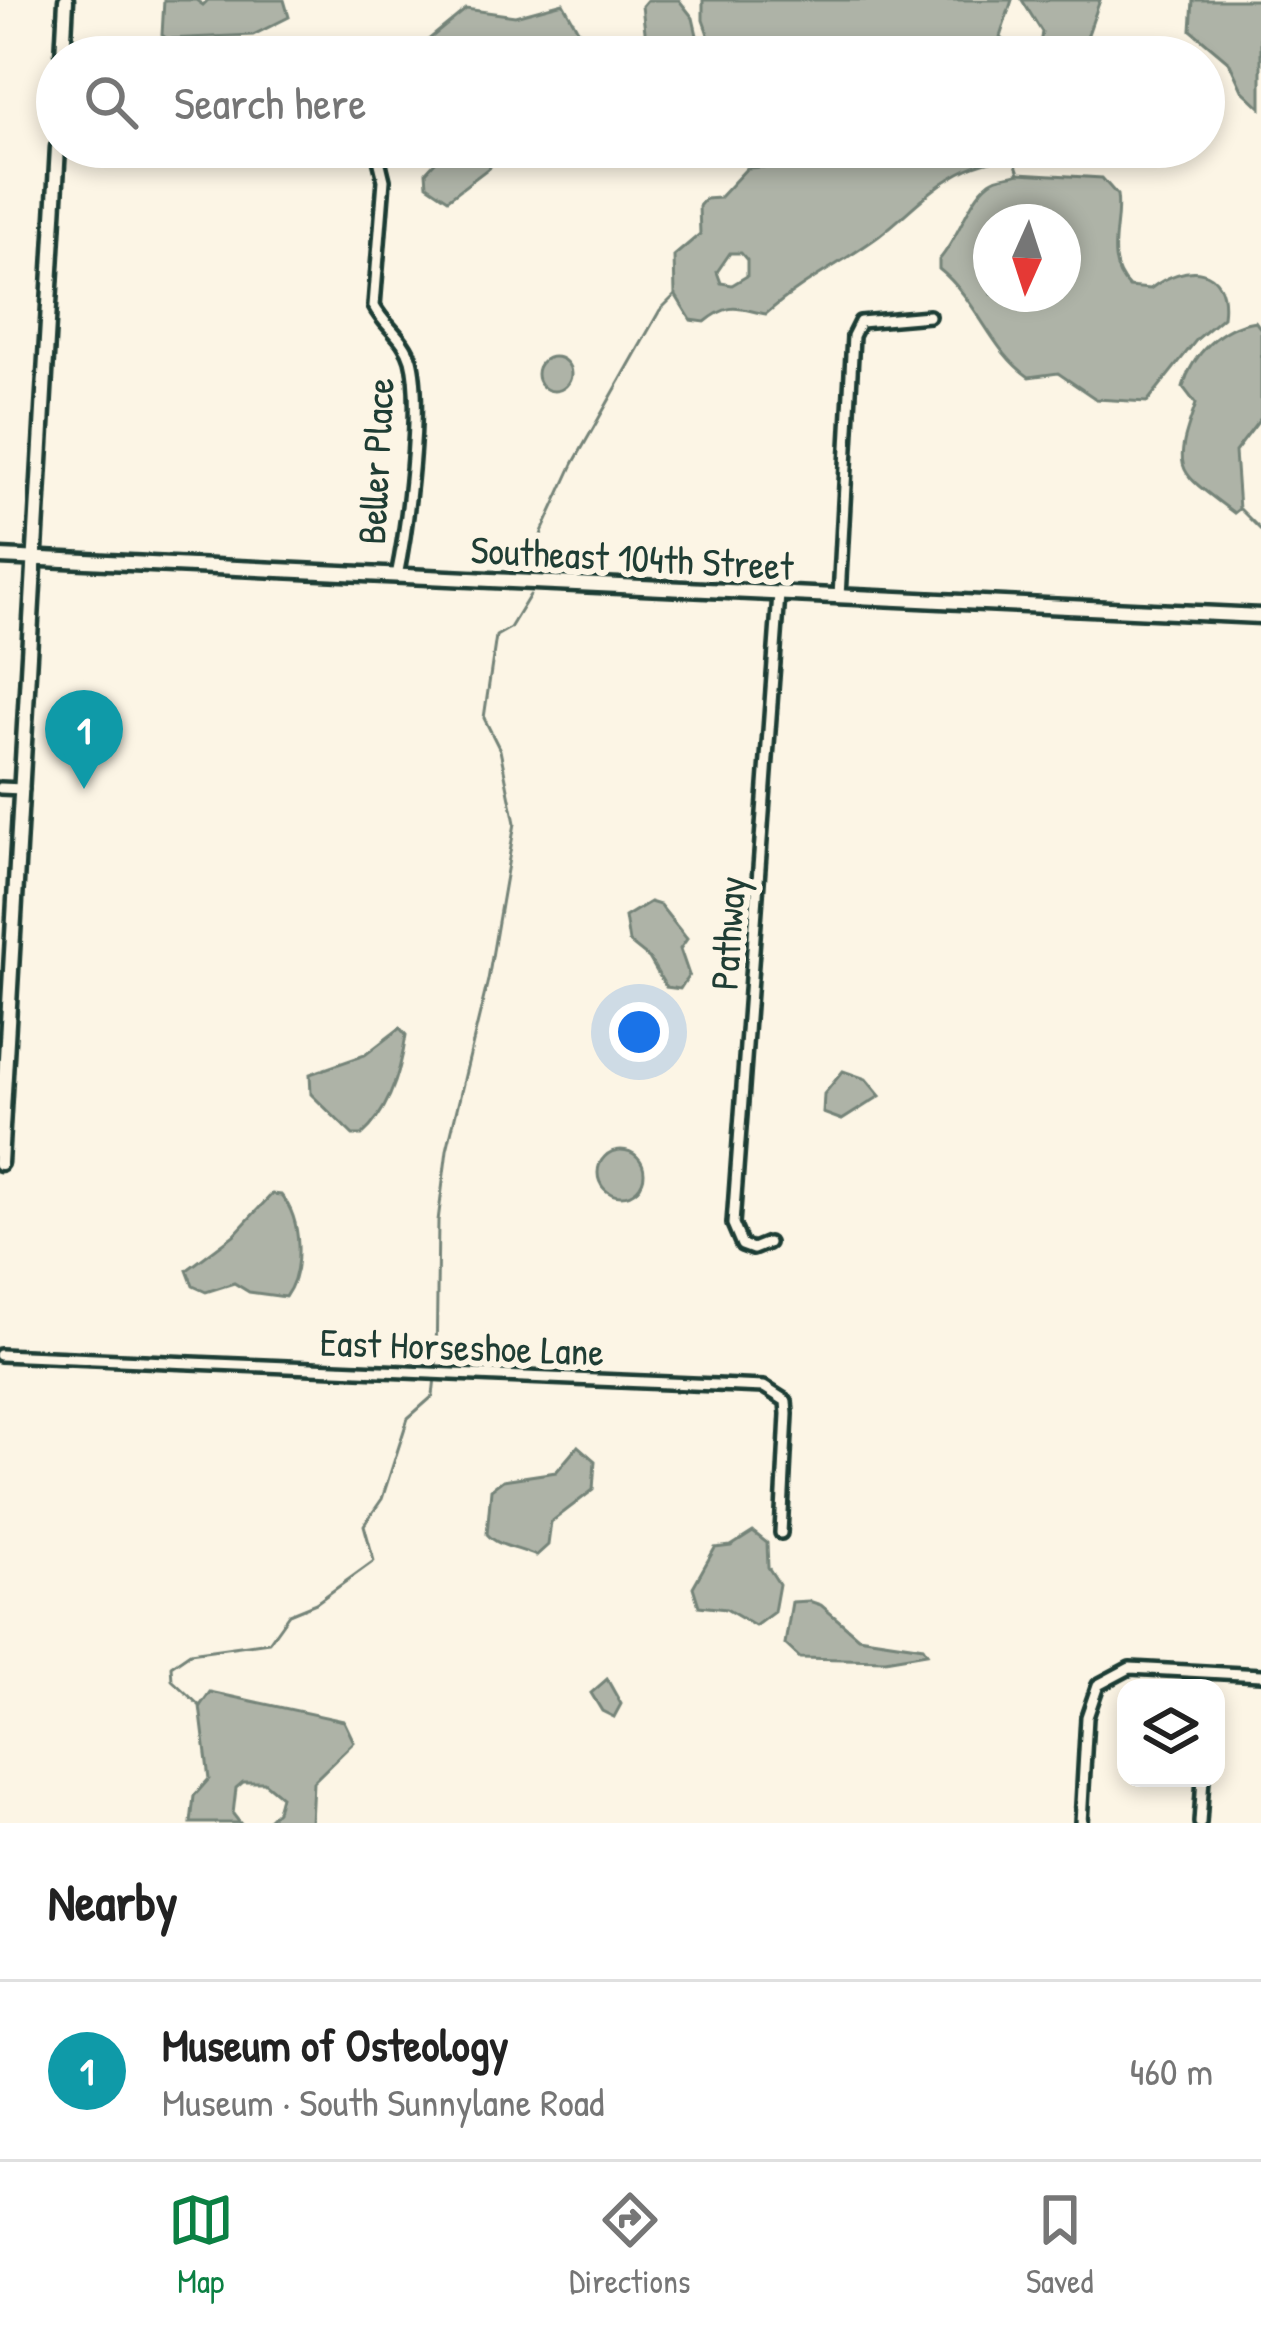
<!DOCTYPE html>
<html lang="en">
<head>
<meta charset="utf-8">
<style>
	body { margin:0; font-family:"Patrick Hand",sans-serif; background:#f2f2f2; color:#222 }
	.controls { position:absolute; right:36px; bottom:36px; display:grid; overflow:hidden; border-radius:24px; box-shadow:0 6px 18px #0003 }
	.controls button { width:108px; height:108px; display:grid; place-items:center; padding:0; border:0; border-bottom:3px solid #e0e0e0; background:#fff; color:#222; font:60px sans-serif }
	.compass { position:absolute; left:973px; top:204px; width:108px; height:108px; border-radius:50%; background:#fff; box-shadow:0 6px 18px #0003; rotate:183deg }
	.you { position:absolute; left:639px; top:1032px; width:42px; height:42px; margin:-30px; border:9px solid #fff; border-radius:50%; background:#1a73e8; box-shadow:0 0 0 18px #1a73e833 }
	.badge { display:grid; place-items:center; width:78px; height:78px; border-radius:50%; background:#0b8043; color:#fff; font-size:39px; font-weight:700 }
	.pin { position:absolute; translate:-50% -99px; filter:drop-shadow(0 3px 6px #0008) }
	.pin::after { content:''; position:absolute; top:63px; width:42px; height:36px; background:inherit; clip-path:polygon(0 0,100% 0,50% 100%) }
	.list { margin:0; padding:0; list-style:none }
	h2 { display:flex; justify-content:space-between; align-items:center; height:156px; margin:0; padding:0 48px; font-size:51px }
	h2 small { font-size:39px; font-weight:400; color:#767676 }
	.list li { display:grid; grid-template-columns:78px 1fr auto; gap:36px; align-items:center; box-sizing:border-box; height:180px; padding:0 48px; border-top:3px solid #e0e0e0 }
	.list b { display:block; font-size:45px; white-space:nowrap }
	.list p { margin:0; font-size:39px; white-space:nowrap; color:#767676 }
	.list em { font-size:39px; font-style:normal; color:#767676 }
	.icon { flex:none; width:66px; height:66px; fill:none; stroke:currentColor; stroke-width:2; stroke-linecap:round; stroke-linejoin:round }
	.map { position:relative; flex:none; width:1261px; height:1823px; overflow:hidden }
	.search { position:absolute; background:#fff; box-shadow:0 6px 18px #0003; left:36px; right:36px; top:36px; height:132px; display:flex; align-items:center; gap:30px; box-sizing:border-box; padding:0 42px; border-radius:66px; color:#767676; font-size:45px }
	.sheet { height:336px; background:#fff }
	nav { display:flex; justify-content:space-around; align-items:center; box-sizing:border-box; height:168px; border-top:3px solid #e0e0e0; background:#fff; font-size:33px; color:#767676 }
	nav a { display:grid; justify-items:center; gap:6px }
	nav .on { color:#0b8043 }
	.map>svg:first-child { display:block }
	.water { fill:#aeb3a7; stroke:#758479; stroke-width:3; fill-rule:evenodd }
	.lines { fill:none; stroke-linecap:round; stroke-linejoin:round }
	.stream { stroke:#758479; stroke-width:3 }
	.street-casing { stroke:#1f3d34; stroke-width:18 }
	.secondary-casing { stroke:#1f3d34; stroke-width:21 }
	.street { stroke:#fcf5e5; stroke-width:9 }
	.secondary { stroke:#fcf5e5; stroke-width:12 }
	.labels { text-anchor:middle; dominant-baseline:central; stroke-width:12; stroke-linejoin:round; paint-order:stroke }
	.street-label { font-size:39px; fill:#1f3d34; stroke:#fcf5e5 }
</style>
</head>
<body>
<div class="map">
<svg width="1261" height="1823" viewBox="0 0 1261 1823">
	<rect width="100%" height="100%" fill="#fcf5e5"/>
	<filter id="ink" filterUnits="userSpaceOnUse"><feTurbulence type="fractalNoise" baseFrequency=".00833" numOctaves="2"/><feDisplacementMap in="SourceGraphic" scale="24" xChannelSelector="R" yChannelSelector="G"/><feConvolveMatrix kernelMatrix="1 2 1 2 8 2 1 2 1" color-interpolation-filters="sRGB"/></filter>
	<g filter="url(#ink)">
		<!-- water -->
		<g class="water">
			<path d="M 164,0 L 196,0 L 203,5 L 208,0 L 284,0 L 289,17 L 253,35 L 167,39 L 162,35 Z"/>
			<path d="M 647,0 L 679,0 L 693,18 L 702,57 L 648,57 L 642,6 Z"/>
			<path d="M 703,0 L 1012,0 L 1000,37 L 1016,57 L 716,57 L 703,20 Z"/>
			<path d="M 1022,0 L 1100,0 L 1080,57 L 1038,57 L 1042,32 Z"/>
			<path d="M 1193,0 L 1261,0 L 1261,108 L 1242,90 L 1229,62 L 1191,30 Z"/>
			<path d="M 563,3 L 593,57 L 386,57 L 427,41 L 466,9 L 515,16 Z"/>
			<path d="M 449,147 L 495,147 L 490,167 L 448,199 L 427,185 L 426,172 Z"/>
			<path d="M 551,147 L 630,147 C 611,167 572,165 551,147 Z"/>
			<path d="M 773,147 L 1045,147 C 1019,157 992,157 967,169 C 931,186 910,212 879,236 C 841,264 800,283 766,314 C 738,309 731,301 705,322 L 691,320 L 675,294 L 674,256 L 700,234 L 699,206 L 705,199 L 719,198 L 747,168 L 764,167 L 775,157 ZM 730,253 L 741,253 L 747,260 L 747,276 L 732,285 L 721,283 L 717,272 Z"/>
			<path d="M 1019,173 L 1102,178 L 1117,195 C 1122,226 1102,260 1129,287 L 1150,289 C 1185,262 1230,263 1223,317 L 1197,339 L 1147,402 L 1096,399 L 1058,373 L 1029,377 C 990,350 978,300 939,269 L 939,260 C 959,238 968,199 990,182 C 998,175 1010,177 1019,173 ZM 991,222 L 1063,222 L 1063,294 L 991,294 Z"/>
			<path d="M 1255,321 L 1261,329 L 1261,418 L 1235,452 L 1239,509 L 1234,513 C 1178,470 1171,474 1196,404 L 1183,387 C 1192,355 1220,326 1255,321 Z"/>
			<circle cx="554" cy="374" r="17"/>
			<path d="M 650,902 L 660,905 L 687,939 L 680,949 L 689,975 L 680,989 L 666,987 L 649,958 L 629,942 L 625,917 Z"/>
			<path d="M 400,1028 L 406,1035 C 401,1070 389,1111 362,1135 L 353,1135 L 311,1094 L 310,1074 L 365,1055 Z"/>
			<path d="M 843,1071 L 866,1079 L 880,1096 L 842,1120 L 823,1113 L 824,1094 Z"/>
			<circle cx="621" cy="1173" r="23"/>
			<path d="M 272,1194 L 281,1195 C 302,1219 304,1271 285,1297 L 249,1292 L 234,1283 L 206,1292 L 193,1286 L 187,1270 L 234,1235 Z"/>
			<path d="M 578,1446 L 595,1461 L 593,1490 L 551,1522 L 548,1545 L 536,1556 C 520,1548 498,1547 487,1534 L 491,1489 L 503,1480 L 556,1472 Z"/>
			<path d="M 753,1532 L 767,1543 L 768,1567 L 779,1584 L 774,1612 L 755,1626 L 726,1609 L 699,1606 L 693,1587 L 715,1548 L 731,1546 Z"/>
			<path d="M 809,1601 L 821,1605 L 858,1637 L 923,1647 L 927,1653 L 885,1660 L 800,1658 L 785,1644 L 792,1602 Z"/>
			<path d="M 607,1679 L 621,1704 L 614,1717 L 602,1711 L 591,1693 Z"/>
			<path d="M 210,1692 L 344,1721 L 354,1742 L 313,1782 L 311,1823 L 265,1823 L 277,1811 L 281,1796 L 264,1782 L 243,1782 L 236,1788 L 233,1814 L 240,1823 L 191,1823 L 194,1796 L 209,1779 L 200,1706 Z"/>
		</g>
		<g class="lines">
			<!-- stream -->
			<g class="stream">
				<path d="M 1010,147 L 1019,173"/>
				<path d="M 1240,509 L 1261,530"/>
				<path d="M 532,572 L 542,532 L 573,464 L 660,310 L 676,294"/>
				<path d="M 436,1367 L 438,1221 L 447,1150 L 488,980 L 515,823 L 500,750 L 484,718 L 496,636 L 510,628 L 530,595"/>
				<path d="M 199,1705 L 172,1680 L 171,1666 L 190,1653 L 269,1642 L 289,1614 L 316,1603 L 374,1561 L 364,1525 L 382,1499 L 408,1418 L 433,1396 L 435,1377"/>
			</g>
			<defs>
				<g id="street">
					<path d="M 376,147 L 384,180 L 374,306 C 384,326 405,338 411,360 C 423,405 407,528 397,576"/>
					<path d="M 839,597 L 853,336 L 860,322 L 929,316"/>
					<path d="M 0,788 L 23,789"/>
					<path d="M 768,1243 L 753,1249 L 742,1245 L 733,1224 L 779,594"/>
					<path d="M 0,1355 L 764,1387 L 786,1401 L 787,1414 L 781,1533"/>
					<path d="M 1081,1823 L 1087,1717 L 1098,1685 L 1130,1668 L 1261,1675"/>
					<path d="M 1200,1823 L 1203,1778"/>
				</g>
				<g id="secondary">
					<path d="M 63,57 L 66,0"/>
					<path d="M 0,557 L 1261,616"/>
					<path d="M 0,1163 L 58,147"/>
				</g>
			</defs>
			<!-- street casing -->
			<use href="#street" class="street-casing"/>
			<!-- secondary casing -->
			<use href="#secondary" class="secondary-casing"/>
			<!-- street -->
			<use href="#street" class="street"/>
			<!-- secondary -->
			<use href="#secondary" class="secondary"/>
		</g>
	</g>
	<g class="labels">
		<!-- street labels -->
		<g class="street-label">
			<text transform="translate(375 461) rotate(-87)">Beller Place</text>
			<text transform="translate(632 557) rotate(3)">Southeast 104th Street</text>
			<text transform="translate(727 933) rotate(-86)">Pathway</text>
			<text transform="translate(462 1346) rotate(2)">East Horseshoe Lane</text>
		</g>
	</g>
</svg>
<div class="controls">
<button><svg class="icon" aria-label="layers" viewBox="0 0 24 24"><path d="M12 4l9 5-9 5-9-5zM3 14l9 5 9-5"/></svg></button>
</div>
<svg class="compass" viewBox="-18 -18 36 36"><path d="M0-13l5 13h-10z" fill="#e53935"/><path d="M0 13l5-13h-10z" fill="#767676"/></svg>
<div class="you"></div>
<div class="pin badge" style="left:84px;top:789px;background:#0f9aa8">1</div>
<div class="search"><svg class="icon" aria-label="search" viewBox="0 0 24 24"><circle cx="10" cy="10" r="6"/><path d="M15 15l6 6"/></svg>Search here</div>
</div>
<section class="sheet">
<h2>Nearby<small></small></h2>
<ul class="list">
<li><span class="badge" style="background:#0f9aa8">1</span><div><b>Museum of Osteology</b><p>Museum · South Sunnylane Road</p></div><em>460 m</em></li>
</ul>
</section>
<nav>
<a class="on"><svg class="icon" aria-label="map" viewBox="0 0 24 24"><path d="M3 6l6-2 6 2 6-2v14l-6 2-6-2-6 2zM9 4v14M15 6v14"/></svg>Map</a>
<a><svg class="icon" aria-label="directions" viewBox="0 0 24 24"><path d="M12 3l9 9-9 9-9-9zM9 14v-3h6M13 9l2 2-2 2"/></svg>Directions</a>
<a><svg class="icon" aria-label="saved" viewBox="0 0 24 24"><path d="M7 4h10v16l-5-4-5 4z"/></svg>Saved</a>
</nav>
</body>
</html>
